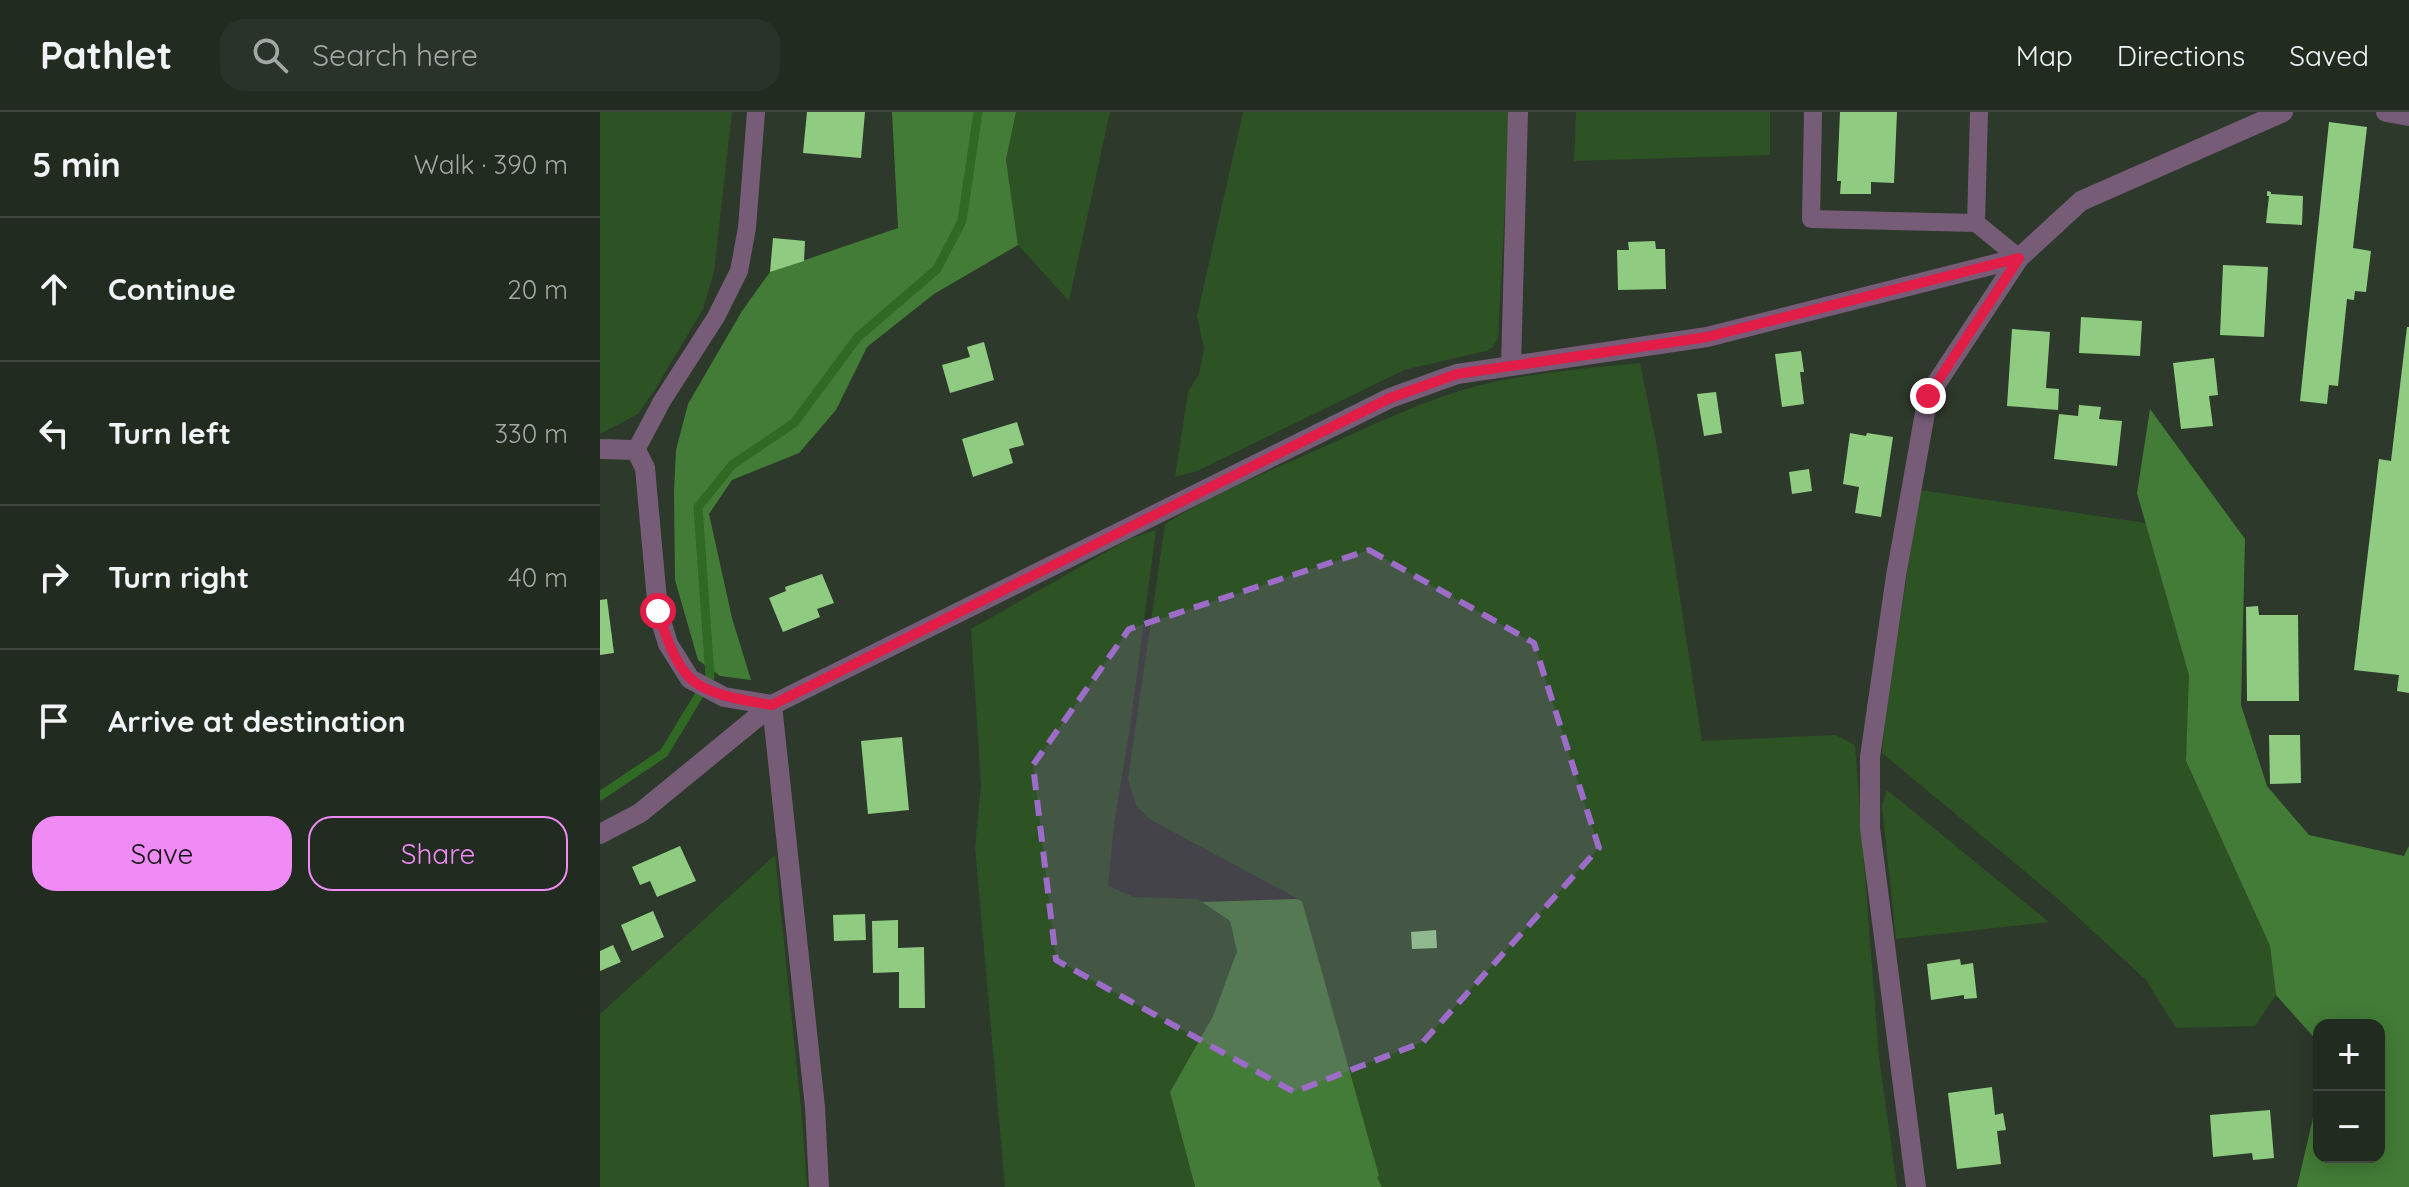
<!DOCTYPE html>
<html lang="en">
<head>
<meta charset="utf-8">
<style>
	body { margin:0; font-family:Quicksand,sans-serif; background:#2a3329; color:#f1f3f6 }
	.controls { position:absolute; right:24px; bottom:24px; display:grid; overflow:hidden; border-radius:16px; box-shadow:0 4px 20px #0003 }
	.controls button { width:72px; height:72px; display:grid; place-items:center; padding:0; border:0; border-bottom:2px solid #3f473e; background:#222b20; color:#f1f3f6; font:40px sans-serif }
	.stop { position:absolute; width:24px; height:24px; margin:-18px; border:6px solid #e11d48; border-radius:50%; background:#fff }
	.stop.end { background:#e11d48; border-color:#fff; box-shadow:0 2px 8px #0008 }
	.list { margin:0; padding:0; list-style:none }
	h2 { display:flex; justify-content:space-between; align-items:center; height:104px; margin:0; padding:0 32px; font-size:34px }
	h2 small { font-size:26px; font-weight:400; color:#a2a7a5 }
	.list li { display:grid; grid-template-columns:52px 1fr auto; gap:24px; align-items:center; box-sizing:border-box; height:144px; padding:0 32px; border-top:2px solid #3f473e }
	.list b { display:block; font-size:30px; white-space:nowrap }
	.list em { font-size:26px; font-style:normal; color:#a2a7a5 }
	.actions { display:flex; gap:16px; padding:24px 32px }
	.actions a { flex:1; padding:18px 0; border:2px solid #f08bf6; border-radius:24px; text-align:center; font-size:28px; color:#f08bf6 }
	.actions .main { background:#f08bf6; color:#111 }
	.icon { flex:none; width:44px; height:44px; fill:none; stroke:currentColor; stroke-width:2; stroke-linecap:round; stroke-linejoin:round }
	.map { position:relative; flex:none; width:1809px; height:1075px; overflow:hidden }
	header { display:flex; align-items:center; gap:48px; box-sizing:border-box; height:112px; padding:0 40px; background:#222b20; border-bottom:2px solid #3f473e }
	header strong { font-size:38px }
	nav { display:flex; gap:44px; margin-inline-start:auto; font-size:28px }
	.search { width:560px; height:72px; background:#2a3329; display:flex; align-items:center; gap:20px; box-sizing:border-box; padding:0 28px; border-radius:24px; color:#a2a7a5; font-size:30px }
	main { display:flex }
	aside { flex:1; background:#222b20 }
	.map>svg:first-child { display:block }
	.green { fill:#2d5224 }
	.forest { fill:#437c36 }
	.lines { fill:none; stroke-linecap:round; stroke-linejoin:round }
	.stream { stroke:#306923; stroke-width:9 }
	.building { fill:#8fcc82 }
	.lane { stroke:#765c77; stroke-width:18 }
	.street { stroke:#765c77; stroke-width:20 }
	.route { stroke:#e11d48; stroke-width:10 }
	.marked { fill:#9d6cc8; fill-opacity:0.2; stroke:#9d6cc8; stroke-width:6; stroke-dasharray:16 10; stroke-linejoin:round }
</style>
</head>
<body>
<header>
<strong>Pathlet</strong>
<div class="search"><svg class="icon" aria-label="search" viewBox="0 0 24 24"><circle cx="10" cy="10" r="6"/><path d="M15 15l6 6"/></svg>Search here</div>
<nav><a>Map</a><a>Directions</a><a>Saved</a></nav>
</header>
<main>
<aside>
<h2>5 min<small>Walk · 390 m</small></h2>
<ul class="list">
<li><svg class="icon" aria-label="ahead" viewBox="0 0 24 24"><path d="M12 20V5M6 11l6-6 6 6"/></svg><div><b>Continue</b></div><em>20 m</em></li>
<li><svg class="icon" aria-label="left" viewBox="0 0 24 24"><path d="M17 20v-9H6M10 6l-5 5 5 5"/></svg><div><b>Turn left</b></div><em>330 m</em></li>
<li><svg class="icon" aria-label="right" viewBox="0 0 24 24"><path d="M7 20v-9h11M14 6l5 5-5 5"/></svg><div><b>Turn right</b></div><em>40 m</em></li>
<li><svg class="icon" aria-label="arrive" viewBox="0 0 24 24"><path d="M6 21V4h12l-3 4 3 4H6"/></svg><div><b>Arrive at destination</b></div></li>
</ul>
<div class="actions"><a class="main">Save</a><a>Share</a></div>
</aside>
<div class="map">
<svg width="1809" height="1075" viewBox="0 0 1809 1075">
	<rect width="100%" height="100%" fill="#2d392a"/>
	<!-- green -->
	<g class="green">
		<path d="M 0,0 L 132,0 L 114,160 L 103,197 L 54,279 L 38,302 L 0,322 Z"/>
		<path d="M 416,0 L 510,0 L 469,189 L 418,133 L 406,48 Z"/>
		<path d="M 643,0 L 910,0 L 898,226 L 893,235 L 886,239 L 804,258 L 597,359 L 575,365 L 588,280 L 599,262 L 604,236 L 597,204 Z"/>
		<path d="M 976,0 L 1170,0 L 1170,43 L 974,49 Z"/>
		<path d="M 1040,251 L 1056,330 L 1102,629 L 1236,623 L 1255,633 L 1279,945 L 1297,1075 L 782,1075 L 776,1064 L 702,789 L 551,708 L 536,694 L 528,667 L 565,412 C 617,380 674,357 730,332 C 782,309 833,284 889,271 C 939,260 989,256 1040,251 Z"/>
		<path d="M 1320,378 L 1546,411 L 1590,563 L 1586,649 L 1670,834 L 1676,883 L 1655,914 L 1576,916 L 1546,868 L 1458,787 L 1282,641 L 1286,599 Z"/>
		<path d="M 556,418 L 530,615 L 514,712 L 508,774 L 534,785 L 598,787 L 630,808 L 637,839 L 613,904 L 570,980 L 595,1075 L 405,1075 L 375,735 L 381,673 L 371,517 L 529,427 Z"/>
		<path d="M 1287,678 L 1449,810 L 1296,827 L 1282,693 Z"/>
		<path d="M 175,743 L 202,1006 L 207,1075 L 0,1075 L 0,902 Z"/>
	</g>
	<!-- forest -->
	<g class="forest">
		<path d="M 292,0 L 416,0 L 406,48 L 418,133 L 334,182 L 267,235 L 236,298 L 199,341 L 132,368 L 109,402 L 132,506 L 151,568 L 120,564 L 98,548 L 75,468 L 74,380 L 76,338 L 88,292 L 142,199 L 170,160 L 298,116 Z"/>
		<path d="M 1550,297 L 1645,427 L 1641,593 L 1667,674 L 1709,723 L 1804,744 L 1809,734 L 1809,1075 L 1697,1075 L 1719,980 L 1719,1045 L 1779,1045 L 1779,913 L 1719,913 L 1719,931 L 1676,883 L 1670,834 L 1586,649 L 1589,563 L 1537,381 Z"/>
		<path d="M 697,787 L 702,789 L 779,1064 L 777,1065 L 782,1075 L 595,1075 L 570,980 L 613,904 L 637,839 L 630,809 L 602,790 Z"/>
	</g>
	<g class="lines">
		<!-- stream -->
		<path class="stream" d="M 0,684 L 64,641 L 110,565 L 98,395 L 132,353 L 194,311 L 258,225 L 337,157 L 362,109 L 378,0"/>
	</g>
	<!-- building -->
	<g class="building">
		<path d="M 207,0 L 265,0 L 261,46 L 203,41 Z"/>
		<path d="M 1240,0 L 1297,0 L 1294,71 L 1271,70 L 1271,82 L 1240,82 L 1241,69 L 1237,69 Z"/>
		<path d="M 1729,10 L 1767,15 L 1753,136 L 1771,139 L 1766,180 L 1755,179 L 1754,188 L 1747,187 L 1738,274 L 1729,273 L 1727,292 L 1700,289 Z"/>
		<path d="M 1667,79 L 1671,80 L 1671,82 L 1703,84 L 1702,113 L 1666,111 L 1669,84 L 1667,84 Z"/>
		<path d="M 173,126 L 205,129 L 204,149 L 170,160 Z"/>
		<path d="M 1055,129 L 1056,137 L 1065,137 L 1066,177 L 1018,178 L 1017,138 L 1029,138 L 1028,130 Z"/>
		<path d="M 1623,153 L 1668,155 L 1664,225 L 1620,223 Z"/>
		<path d="M 1481,205 L 1542,209 L 1540,244 L 1479,241 Z"/>
		<path d="M 1807,215 L 1809,215 L 1809,581 L 1797,579 L 1799,563 L 1754,558 L 1779,347 L 1791,349 Z"/>
		<path d="M 1412,217 L 1450,220 L 1446,276 L 1459,277 L 1458,298 L 1407,294 Z"/>
		<path d="M 384,230 L 394,268 L 350,281 L 342,253 L 370,245 L 367,235 Z"/>
		<path d="M 1201,239 L 1204,260 L 1200,260 L 1204,292 L 1182,295 L 1175,242 Z"/>
		<path d="M 1614,246 L 1618,283 L 1609,284 L 1613,314 L 1581,317 L 1573,251 Z"/>
		<path d="M 1116,280 L 1122,321 L 1104,324 L 1097,282 Z"/>
		<path d="M 1479,293 L 1501,295 L 1499,307 L 1522,309 L 1517,354 L 1454,347 L 1459,302 L 1478,304 Z"/>
		<path d="M 417,310 L 424,333 L 409,337 L 413,351 L 373,365 L 362,327 Z"/>
		<path d="M 1250,321 L 1266,324 L 1267,321 L 1293,325 L 1281,405 L 1255,401 L 1259,375 L 1243,372 Z"/>
		<path d="M 1209,357 L 1212,379 L 1192,382 L 1189,360 Z"/>
		<path d="M 222,462 L 234,491 L 217,497 L 220,505 L 183,520 L 169,486 L 186,479 L 185,475 Z"/>
		<path d="M 7,487 L 14,541 L 0,543 L 0,488 Z"/>
		<path d="M 1658,494 L 1659,503 L 1698,503 L 1699,589 L 1647,589 L 1646,495 Z"/>
		<path d="M 1669,623 L 1700,623 L 1701,671 L 1670,672 Z"/>
		<path d="M 302,625 L 309,698 L 268,702 L 261,629 Z"/>
		<path d="M 80,734 L 96,769 L 57,785 L 50,769 L 40,773 L 32,755 Z"/>
		<path d="M 53,799 L 64,825 L 32,839 L 21,813 Z"/>
		<path d="M 265,802 L 266,828 L 234,829 L 233,803 Z"/>
		<path d="M 298,808 L 298,836 L 324,835 L 325,896 L 299,896 L 299,860 L 273,861 L 272,809 Z"/>
		<path d="M 836,818 L 837,836 L 812,837 L 811,820 Z"/>
		<path d="M 13,833 L 21,850 L 0,859 L 0,839 Z"/>
		<path d="M 1360,847 L 1361,853 L 1373,851 L 1377,886 L 1364,887 L 1364,883 L 1331,888 L 1327,852 Z"/>
		<path d="M 1392,975 L 1395,1003 L 1403,1001 L 1406,1018 L 1397,1019 L 1401,1052 L 1357,1057 L 1348,981 Z"/>
		<path d="M 1670,998 L 1674,1046 L 1653,1048 L 1652,1041 L 1613,1045 L 1610,1003 Z"/>
	</g>
	<g class="lines">
		<!-- lane -->
		<g class="lane">
			<path d="M 1213,0 L 1211,107 L 1376,111"/>
			<path d="M 1379,0 L 1376,111 L 1419,146"/>
			<path d="M 36,338 L 62,289 L 116,205 L 139,159 L 147,116 L 156,0"/>
		</g>
		<!-- street -->
		<g class="street">
			<path d="M 1786,0 L 1809,4"/>
			<path d="M 911,254 L 918,0"/>
			<path d="M 0,337 L 36,338 L 45,356 L 58,499 L 68,532 L 90,567 L 124,585 L 172,593"/>
			<path d="M 172,593 L 215,995 L 219,1075"/>
			<path d="M 0,722 L 40,701 L 172,593 L 790,286 L 857,262 L 1107,225 L 1419,146"/>
			<path d="M 1316,1075 L 1270,716 L 1270,645 L 1296,464 L 1328,284 L 1419,146 L 1481,89 L 1683,0"/>
		</g>
	</g>
	<g class="lines">
		<!-- route -->
		<path class="route" d="M 58,499 C 64,519 74,551 90,566 C 108,584 148,589 172,593 L 790,286 L 857,262 L 1107,225 L 1419,146 L 1328,284"/>
	</g>
	<!-- marked area -->
	<path class="marked" d="M 769,438 L 934,531 L 999,736 L 823,930 L 694,980 L 456,848 L 433,653 L 529,517 Z"/>
</svg>
<div class="controls">
<button>+</button>
<button>−</button>
</div>
<div class="stop" style="left:58px;top:499px"></div>
<div class="stop end" style="left:1328px;top:284px"></div>
</div>
</main>
</body>
</html>
